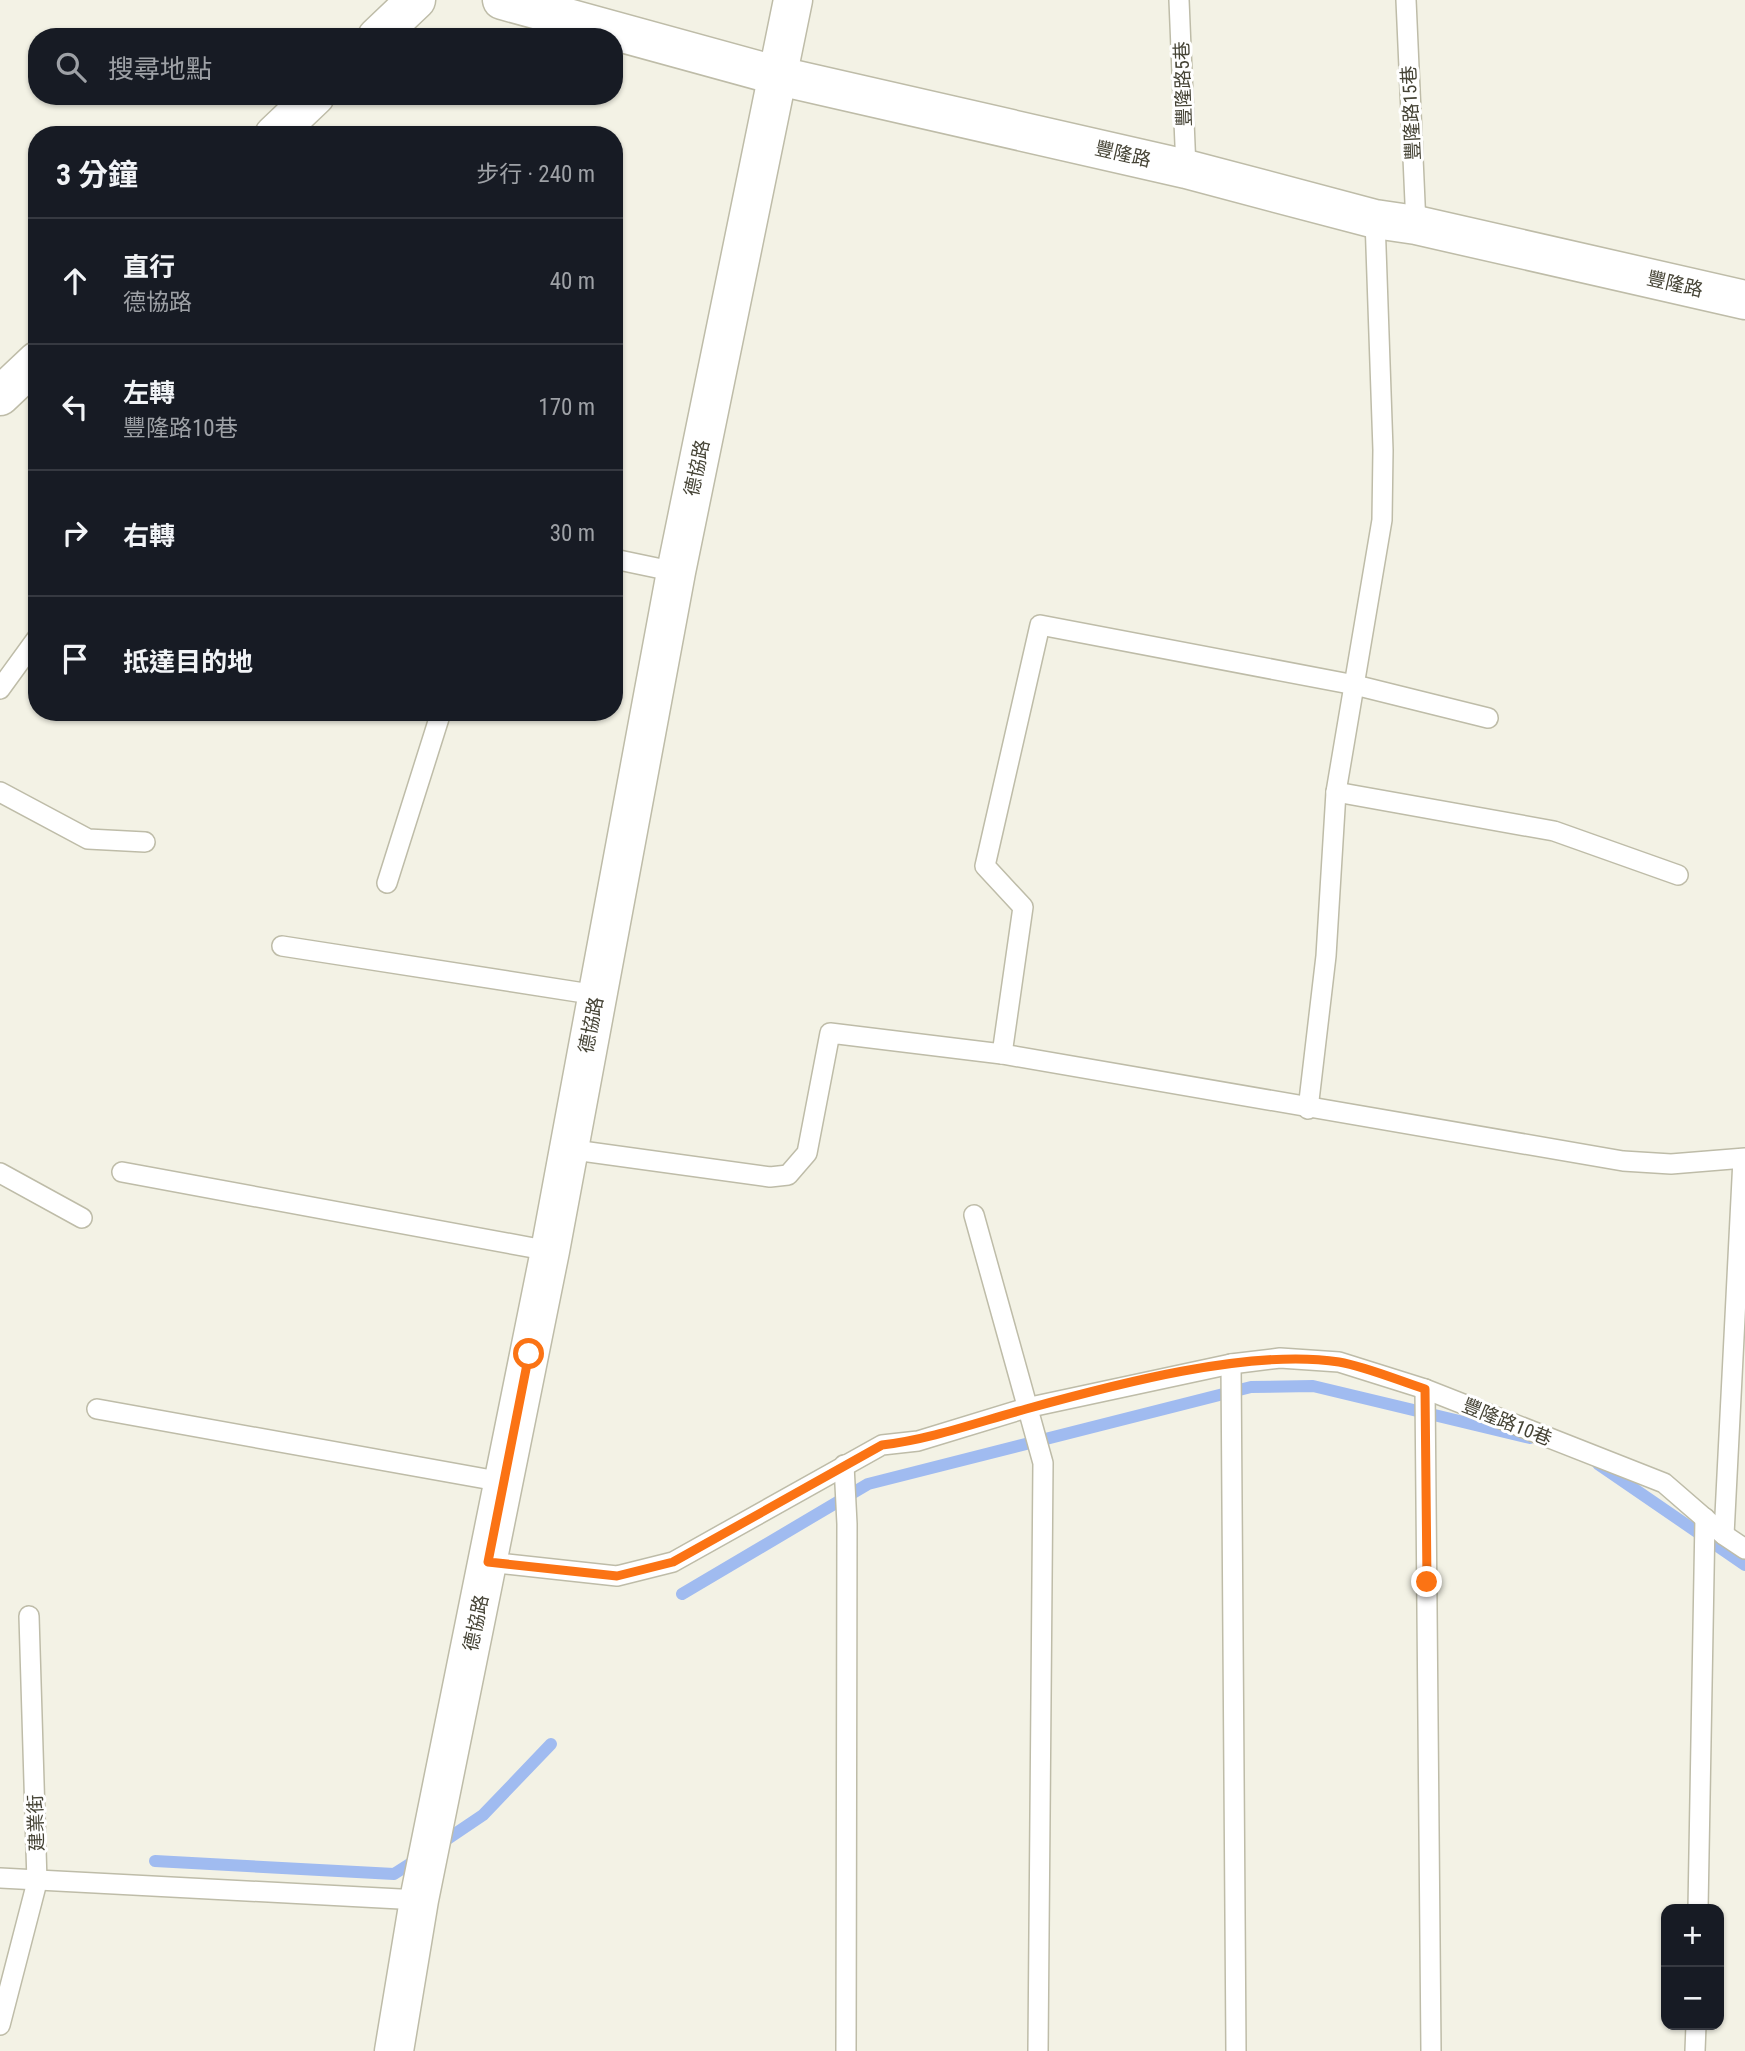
<!DOCTYPE html>
<html lang="zh-TW">
<head>
<meta charset="utf-8">
<style>
	body { margin:0; font-family:"Roboto Condensed","Noto Sans TC",sans-serif; background:#20242c; color:#f1f3f6 }
	.controls { position:absolute; right:21px; bottom:21px; display:grid; overflow:hidden; border-radius:14px; box-shadow:0 2px 5px #0004 }
	.controls button { width:63px; height:63px; display:grid; place-items:center; padding:0; border:0; border-bottom:2px solid #363941; background:#171b24; color:#f1f3f6; font:35px sans-serif }
	.stop { position:absolute; width:21px; height:21px; margin:-16px; border:5px solid #fb7314; border-radius:50%; background:#fff }
	.stop.end { background:#fb7314; border-color:#fff; box-shadow:0 2px 7px #0008 }
	.list { margin:0; padding:0; list-style:none }
	h2 { display:flex; justify-content:space-between; align-items:center; height:91px; margin:0; padding:0 28px; font-size:30px }
	h2 small { font-size:23px; font-weight:400; color:#9ea1a6 }
	.list li { display:grid; grid-template-columns:46px 1fr auto; gap:21px; align-items:center; box-sizing:border-box; height:126px; padding:0 28px; border-top:2px solid #363941 }
	.list b { display:block; font-size:26px; white-space:nowrap }
	.list p { margin:0; font-size:23px; white-space:nowrap; color:#9ea1a6 }
	.list em { font-size:23px; font-style:normal; color:#9ea1a6 }
	.icon { flex:none; width:38px; height:38px; fill:none; stroke:currentColor; stroke-width:2; stroke-linecap:round; stroke-linejoin:round }
	.map { position:relative; flex:none; width:1745px; height:2051px; overflow:hidden }
	.search { position:absolute; background:#171b24; box-shadow:0 2px 5px #0004; left:28px; top:28px; width:595px; height:77px; display:flex; align-items:center; gap:18px; box-sizing:border-box; padding:0 24px; border-radius:28px; color:#9ea1a6; font-size:26px }
	.panel { position:absolute; background:#171b24; box-shadow:0 2px 5px #0004; left:28px; top:126px; width:595px; height:595px; border-radius:28px }
	.map>svg:first-child { display:block }
	.lines { fill:none; stroke-linecap:round; stroke-linejoin:round }
	.stream { stroke:#a0bbf0; stroke-width:12 }
	.service-casing { stroke:#bebca8; stroke-width:22 }
	.minor-casing { stroke:#bebca8; stroke-width:41 }
	.tertiary-casing { stroke:#bebca8; stroke-width:41 }
	.service { stroke:#fff; stroke-width:19 }
	.minor { stroke:#fff; stroke-width:38 }
	.tertiary { stroke:#fff; stroke-width:38 }
	.route { stroke:#fb7314; stroke-width:9 }
	.labels { text-anchor:middle; dominant-baseline:central; stroke-width:6; stroke-linejoin:round; paint-order:stroke }
	.street-label { font-size:19px; fill:#454335; stroke:#fff }
</style>
</head>
<body>
<div class="map">
<svg width="1745" height="2051" viewBox="0 0 1745 2051">
	<rect width="100%" height="100%" fill="#f3f2e5"/>
	<g class="lines">
		<!-- stream -->
		<g class="stream">
			<path d="M 1598,1464 L 1745,1565"/>
			<path d="M 682,1594 L 868,1484 L 1251,1387 L 1313,1386 L 1530,1438"/>
			<path d="M 440,1844 L 483,1815 L 551,1744"/>
			<path d="M 155,1861 L 394,1874 L 419,1858"/>
		</g>
		<defs>
			<g id="service">
				<path d="M 1179,0 L 1186,169"/>
				<path d="M 1406,0 L 1416,225"/>
				<path d="M 614,559 L 676,572"/>
				<path d="M 0,689 L 37,638"/>
				<path d="M 0,792 L 88,839 L 145,842"/>
				<path d="M 1336,792 L 1554,831 L 1678,875"/>
				<path d="M 387,883 L 441,712"/>
				<path d="M 282,946 L 597,995"/>
				<path d="M 1002,1054 L 1023,907 L 985,866 L 1040,625 L 1355,685 L 1488,718"/>
				<path d="M 1308,1109 L 1326,956 L 1336,792 L 1382,520 L 1383,450 L 1375,219"/>
				<path d="M 567,1149 L 770,1177 L 788,1175 L 807,1153 L 830,1033 L 1002,1054 L 1623,1161 L 1671,1164 L 1745,1158"/>
				<path d="M 122,1172 L 550,1251"/>
				<path d="M 0,1173 L 82,1218"/>
				<path d="M 974,1215 L 1043,1463 L 1038,2051"/>
				<path d="M 1231,1364 L 1236,2051"/>
				<path d="M 1425,1389 L 1431,2051"/>
				<path d="M 97,1409 L 503,1482"/>
				<path d="M 844,1465 L 847,1524 L 846,2051"/>
				<path d="M 1724,1535 L 1743,1159"/>
				<path d="M 488,1562 L 617,1576 L 673,1562 L 882,1445 L 918,1441 L 1026,1408 L 1231,1364 L 1280,1358 L 1339,1362 L 1425,1389 L 1664,1483 L 1724,1535 L 1745,1549"/>
				<path d="M 0,1878 L 419,1900"/>
				<path d="M 1698,1909 L 1705,1518"/>
				<path d="M 0,2025 L 37,1882 L 29,1616"/>
				<path d="M 1695,2051 L 1696,2025"/>
			</g>
			<path id="minor" d="M 502,0 L 779,76 L 1186,169 L 1375,219 L 1416,225 L 1745,300"/>
			<g id="tertiary">
				<path d="M 377,37 L 416,0"/>
				<path d="M 274,135 L 315,96"/>
				<path d="M 0,396 L 37,361"/>
				<path d="M 394,2051 L 419,1900 L 550,1251 L 676,572 L 793,0"/>
			</g>
		</defs>
		<!-- service casing -->
		<use href="#service" class="service-casing"/>
		<!-- minor casing -->
		<use href="#minor" class="minor-casing"/>
		<!-- tertiary casing -->
		<use href="#tertiary" class="tertiary-casing"/>
		<!-- service -->
		<use href="#service" class="service"/>
		<!-- minor -->
		<use href="#minor" class="minor"/>
		<!-- tertiary -->
		<use href="#tertiary" class="tertiary"/>
	</g>
	<g class="lines">
		<!-- route -->
		<path class="route" d="M 529,1354 L 488,1562 L 617,1576 L 673,1562 L 882,1445 C 932,1439 978,1422 1026,1409 C 1113,1385 1250,1348 1339,1362 C 1367,1367 1397,1380 1425,1389 L 1427,1582"/>
	</g>
	<g class="labels">
		<!-- street labels -->
		<g class="street-label">
			<text transform="translate(1183 84) rotate(-92)">豐隆路5巷</text>
			<text transform="translate(1411 113) rotate(-93)">豐隆路15巷</text>
			<text transform="translate(1123 154) rotate(13)">豐隆路</text>
			<text transform="translate(1675 284) rotate(13)">豐隆路</text>
			<text transform="translate(697 468) rotate(-78)">德協路</text>
			<text transform="translate(591 1025) rotate(-79)">德協路</text>
			<text transform="translate(1507 1422) rotate(22)">豐隆路10巷</text>
			<text transform="translate(476 1623) rotate(-78)">德協路</text>
			<text transform="translate(36 1823) rotate(-92)">建業街</text>
		</g>
	</g>
</svg>
<div class="controls">
<button>+</button>
<button>−</button>
</div>
<div class="stop" style="left:529px;top:1354px"></div>
<div class="stop end" style="left:1427px;top:1582px"></div>
<div class="search"><svg class="icon" aria-label="search" viewBox="0 0 24 24"><circle cx="10" cy="10" r="6"/><path d="M15 15l6 6"/></svg>搜尋地點</div>
<section class="panel">
<h2>3 分鐘<small>步行 · 240 m</small></h2>
<ul class="list">
<li><svg class="icon" aria-label="ahead" viewBox="0 0 24 24"><path d="M12 20V5M6 11l6-6 6 6"/></svg><div><b>直行</b><p>德協路</p></div><em>40 m</em></li>
<li><svg class="icon" aria-label="left" viewBox="0 0 24 24"><path d="M17 20v-9H6M10 6l-5 5 5 5"/></svg><div><b>左轉</b><p>豐隆路10巷</p></div><em>170 m</em></li>
<li><svg class="icon" aria-label="right" viewBox="0 0 24 24"><path d="M7 20v-9h11M14 6l5 5-5 5"/></svg><div><b>右轉</b></div><em>30 m</em></li>
<li><svg class="icon" aria-label="arrive" viewBox="0 0 24 24"><path d="M6 21V4h12l-3 4 3 4H6"/></svg><div><b>抵達目的地</b></div></li>
</ul>
</section>
</div>
</body>
</html>
